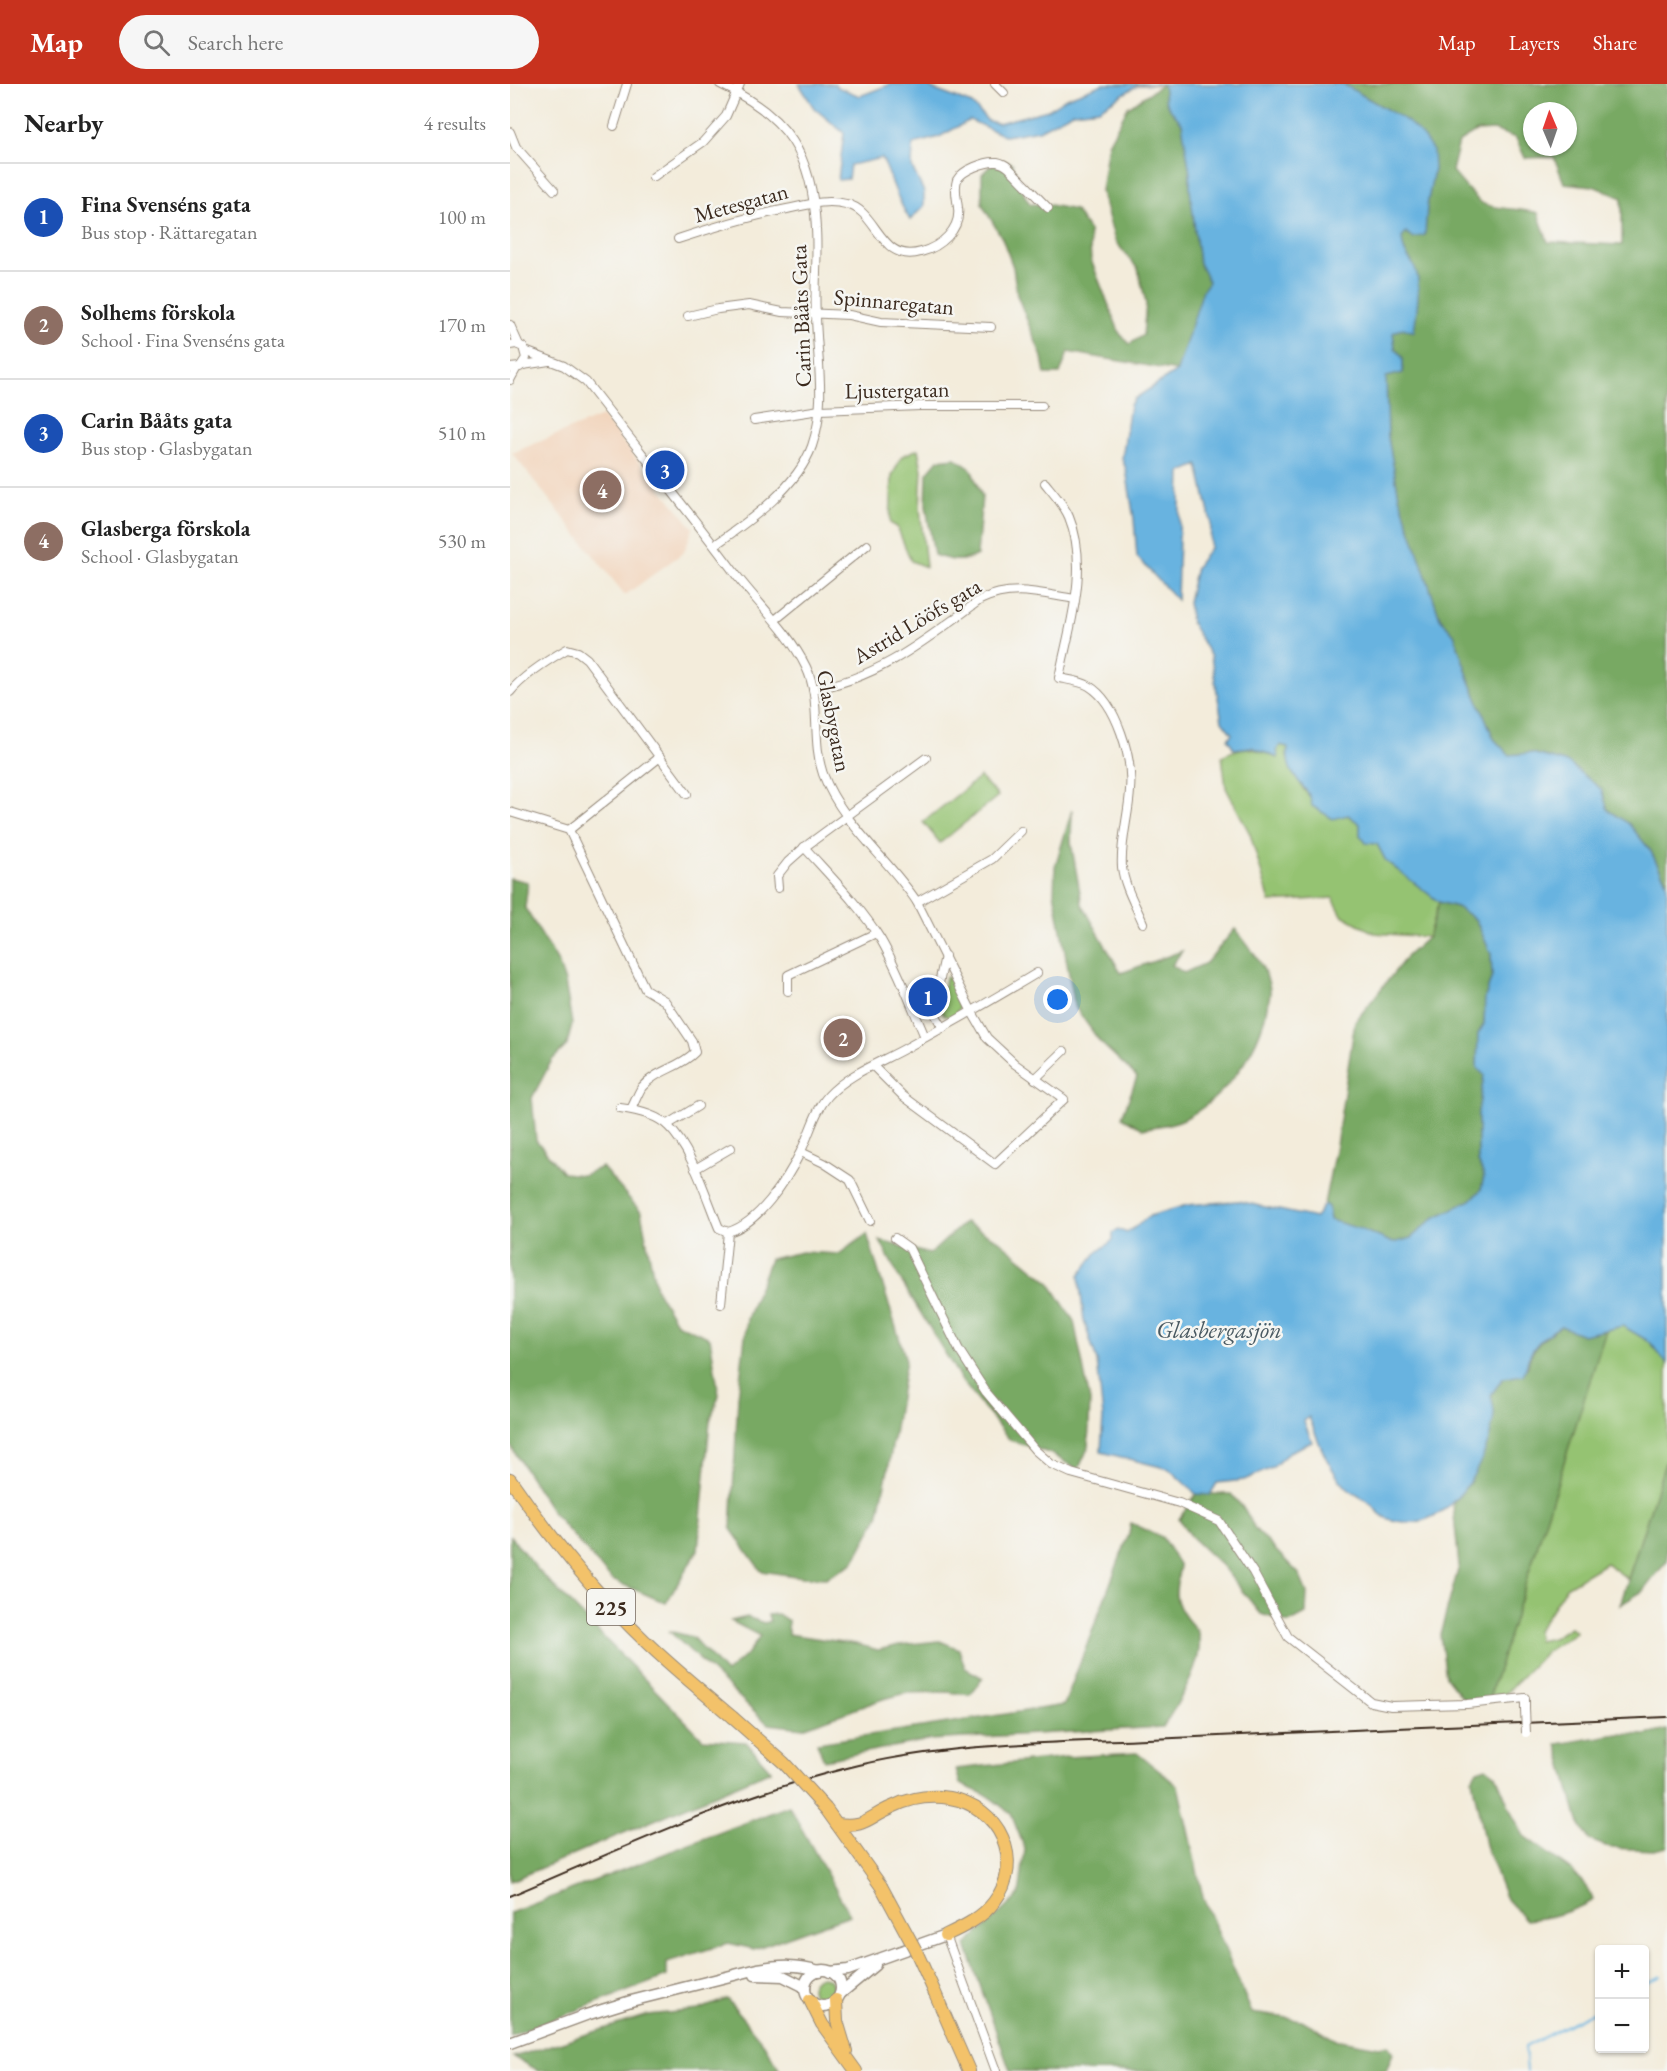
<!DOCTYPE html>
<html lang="en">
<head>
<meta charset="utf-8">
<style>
	body { margin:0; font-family:"EB Garamond",serif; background:#f6f6f6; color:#222 }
	.controls { position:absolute; right:18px; bottom:18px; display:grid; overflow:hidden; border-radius:6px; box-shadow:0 2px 4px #0004 }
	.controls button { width:54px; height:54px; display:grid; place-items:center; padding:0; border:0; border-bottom:2px solid #e0e0e0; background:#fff; color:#222; font:30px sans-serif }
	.compass { position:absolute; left:1013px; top:18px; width:54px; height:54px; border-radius:50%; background:#fff; box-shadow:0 2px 4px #0004; rotate:358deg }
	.you { position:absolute; left:548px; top:916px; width:21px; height:21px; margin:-15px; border:4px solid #fff; border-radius:50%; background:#1a73e8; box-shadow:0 0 0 9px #1a73e833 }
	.badge { display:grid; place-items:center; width:39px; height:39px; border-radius:50%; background:#c8321e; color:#fff; font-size:20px; font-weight:700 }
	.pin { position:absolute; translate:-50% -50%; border:3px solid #fff; box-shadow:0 2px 6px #0006 }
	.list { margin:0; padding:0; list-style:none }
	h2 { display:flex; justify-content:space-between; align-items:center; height:78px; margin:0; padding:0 24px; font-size:26px }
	h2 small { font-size:20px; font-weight:400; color:#767676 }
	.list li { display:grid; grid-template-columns:39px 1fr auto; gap:18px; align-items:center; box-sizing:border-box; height:108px; padding:0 24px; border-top:2px solid #e0e0e0 }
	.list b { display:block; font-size:22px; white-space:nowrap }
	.list p { margin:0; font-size:20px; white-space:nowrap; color:#767676 }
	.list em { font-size:20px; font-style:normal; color:#767676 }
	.icon { flex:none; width:33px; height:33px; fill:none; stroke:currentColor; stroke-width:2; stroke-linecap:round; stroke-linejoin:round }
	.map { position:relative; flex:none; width:1157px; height:1987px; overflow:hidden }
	header { display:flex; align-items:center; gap:36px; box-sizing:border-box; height:84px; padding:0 30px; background:#c8321e; color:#fff }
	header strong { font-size:28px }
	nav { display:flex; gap:33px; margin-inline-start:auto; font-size:21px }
	.search { width:420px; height:54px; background:#f6f6f6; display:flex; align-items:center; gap:15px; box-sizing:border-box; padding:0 21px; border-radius:33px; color:#767676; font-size:22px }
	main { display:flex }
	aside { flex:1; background:#fff }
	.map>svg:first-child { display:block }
	.built { fill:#f2d5bd }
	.green { fill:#95c372; stroke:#687648; stroke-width:1.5 }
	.forest { fill:#78a964; stroke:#5a6a41; stroke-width:1.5; fill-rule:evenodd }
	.water { fill:#67b3e0; stroke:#516e7f; stroke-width:1.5 }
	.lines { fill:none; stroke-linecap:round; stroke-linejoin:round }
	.stream { stroke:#67b3e0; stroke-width:2 }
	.minor-casing { stroke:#978b7c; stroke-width:10 }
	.tertiary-casing { stroke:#978b7c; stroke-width:13 }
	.primary-casing { stroke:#978b7c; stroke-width:14 }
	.minor { stroke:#fff; stroke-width:8 }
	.tertiary { stroke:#fff; stroke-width:10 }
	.primary { stroke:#f3c26a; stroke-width:12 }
	.rail { stroke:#3b2a1e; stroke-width:2 }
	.minor-bridge-casing { stroke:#978b7c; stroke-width:10; stroke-linecap:butt }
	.primary-bridge-casing { stroke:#978b7c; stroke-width:14; stroke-linecap:butt }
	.minor-bridge { stroke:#fff; stroke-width:8 }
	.primary-bridge { stroke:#f3c26a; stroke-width:12 }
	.labels { text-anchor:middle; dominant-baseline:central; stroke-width:5; stroke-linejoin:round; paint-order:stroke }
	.shield { fill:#f6f6f2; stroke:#73675e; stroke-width:1.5 }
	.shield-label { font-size:21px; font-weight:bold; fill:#3b2a1e }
	.street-label { font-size:22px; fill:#3b2a1e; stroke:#f6f6f2 }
	.water-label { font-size:24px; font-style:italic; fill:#4a5a62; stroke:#f6f6f2 }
</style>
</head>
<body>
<header>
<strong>Map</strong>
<div class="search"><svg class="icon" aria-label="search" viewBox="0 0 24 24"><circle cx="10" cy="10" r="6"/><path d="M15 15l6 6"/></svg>Search here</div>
<nav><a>Map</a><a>Layers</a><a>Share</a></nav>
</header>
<main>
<aside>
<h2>Nearby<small>4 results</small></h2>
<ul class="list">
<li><span class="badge" style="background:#1a4fb4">1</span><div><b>Fina Svenséns gata</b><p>Bus stop · Rättaregatan</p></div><em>100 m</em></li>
<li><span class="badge" style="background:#8d6e63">2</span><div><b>Solhems förskola</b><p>School · Fina Svenséns gata</p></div><em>170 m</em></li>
<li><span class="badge" style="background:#1a4fb4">3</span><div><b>Carin Bååts gata</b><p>Bus stop · Glasbygatan</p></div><em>510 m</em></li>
<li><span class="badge" style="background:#8d6e63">4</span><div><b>Glasberga förskola</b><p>School · Glasbygatan</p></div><em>530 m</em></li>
</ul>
</aside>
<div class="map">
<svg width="1157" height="1987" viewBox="0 0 1157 1987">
	<rect width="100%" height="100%" fill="#f6f6f2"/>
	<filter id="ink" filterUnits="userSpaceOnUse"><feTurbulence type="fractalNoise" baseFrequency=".0167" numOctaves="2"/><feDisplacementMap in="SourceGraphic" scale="12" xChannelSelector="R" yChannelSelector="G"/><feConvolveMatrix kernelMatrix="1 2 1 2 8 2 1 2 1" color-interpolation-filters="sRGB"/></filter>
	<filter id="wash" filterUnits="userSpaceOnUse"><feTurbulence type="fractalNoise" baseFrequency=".008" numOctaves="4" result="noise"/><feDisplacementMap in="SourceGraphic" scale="24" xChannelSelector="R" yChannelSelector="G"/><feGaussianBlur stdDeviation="1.35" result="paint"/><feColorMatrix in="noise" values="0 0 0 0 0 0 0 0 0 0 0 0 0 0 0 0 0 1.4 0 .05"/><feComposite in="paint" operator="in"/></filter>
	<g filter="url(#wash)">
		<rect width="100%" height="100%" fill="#f3ecdb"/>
		<!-- built -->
		<path class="built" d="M 92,332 L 183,444 L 174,468 L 115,511 L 2,369 Z"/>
		<!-- green -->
		<g class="green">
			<path d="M 408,365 L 412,386 L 410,424 L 416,483 L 401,477 L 387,443 L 380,439 L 382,392 L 392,372 Z"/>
			<path d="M 770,661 L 778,663 L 777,673 L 794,706 L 801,713 L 837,731 L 850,740 L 850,751 L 867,760 L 876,777 L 929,818 L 918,853 L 864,849 L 832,831 L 823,814 L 760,818 L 740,750 L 716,704 L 712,672 C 736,659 744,664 767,674 L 767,666 Z"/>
			<path d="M 470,693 L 488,712 L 430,759 L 413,738 Z"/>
			<path d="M 436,893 L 439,894 C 445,907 458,922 442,933 L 435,932 L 429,923 Z"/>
			<path d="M 1113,1242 L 1140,1258 L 1157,1280 L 1157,1373 L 1118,1495 L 1096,1479 L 1056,1503 L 1027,1547 L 1028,1557 L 1043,1554 L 1060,1543 L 1066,1548 L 1036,1568 L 993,1612 L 978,1617 L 1096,1246 Z"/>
			<circle cx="312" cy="1904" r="11"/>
		</g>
		<!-- forest -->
		<g class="forest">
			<path d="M 653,0 L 655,16 L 659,24 L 672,39 L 680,89 L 680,105 L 689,179 L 699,198 L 676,259 L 667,287 L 558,268 L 550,290 L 535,290 L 532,273 L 507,211 L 503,183 L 492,154 L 472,120 L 472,90 L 486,76 L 502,79 L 515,112 L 520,120 L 540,121 L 565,126 L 579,147 L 581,176 L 610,250 L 620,260 L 633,251 L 636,219 L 628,185 L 605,157 L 591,107 L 598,60 L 618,23 Z"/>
			<path d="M 833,0 L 1157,0 L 1157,799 L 1140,766 L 1119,740 L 1098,726 L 1091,705 L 1058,679 L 1022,669 L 999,671 L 984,655 L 959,595 L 944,550 L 930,534 L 889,412 L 878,354 L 876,293 L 893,289 L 893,274 L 885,264 L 883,249 L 893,244 L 904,248 C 905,231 912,200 905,184 C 898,169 894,174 892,154 L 896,148 L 915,151 L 917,122 L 924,85 L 897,37 ZM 1022,27 L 1058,27 L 1058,63 L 1022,63 ZM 984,46 L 1006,54 L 1015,74 L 1044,73 L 1054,99 L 1083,102 L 1112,114 L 1112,161 L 1038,158 L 1028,129 C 1015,125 980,125 972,119 C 961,111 951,97 942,87 L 949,58 L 967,47 Z"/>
			<path d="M 445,374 L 461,385 L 472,412 L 467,471 C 452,479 441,477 424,471 L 416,422 L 417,389 L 428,376 Z"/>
			<path d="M 562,726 L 561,758 L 572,820 L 611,889 L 672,867 L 662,881 L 674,889 L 696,879 L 725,845 C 739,863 756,882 760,905 C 761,911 758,918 757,923 C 749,968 714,1015 674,1035 C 662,1041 646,1042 633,1045 L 612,1033 L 627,993 L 590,958 L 565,923 L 544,808 L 545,783 Z"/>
			<path d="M 0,794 L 18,798 L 15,824 L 48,878 L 55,898 L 62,940 L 57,961 L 42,976 L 22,1014 L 26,1056 L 53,1089 L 73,1091 L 92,1083 L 131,1128 L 146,1205 L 166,1239 L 200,1254 L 209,1311 L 200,1337 L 188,1466 L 156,1519 L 102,1496 L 43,1429 L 0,1361 Z"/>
			<path d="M 929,818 L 947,823 L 966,836 L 981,870 L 982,892 L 975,914 L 974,940 L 968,950 L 967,983 L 974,991 L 968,1029 L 968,1077 L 974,1092 L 971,1106 L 961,1116 L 924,1134 L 901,1154 L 883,1159 L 850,1145 L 820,1136 L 818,1123 L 814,1120 L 826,1061 L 845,938 L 897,872 L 918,853 Z"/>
			<path d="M 455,1138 L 488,1156 L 539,1198 L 564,1237 L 580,1317 L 578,1364 L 568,1386 L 542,1370 L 500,1356 L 452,1297 L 390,1195 L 370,1157 L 420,1170 Z"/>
			<path d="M 357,1150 L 396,1276 L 379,1381 L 368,1433 L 343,1479 L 316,1494 L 292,1493 L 251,1487 L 221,1445 L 228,1313 L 237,1235 L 260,1175 L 292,1168 L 329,1170 Z"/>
			<path d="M 1051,1242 L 1073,1251 L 1096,1246 L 978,1617 L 954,1616 L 936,1593 L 930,1551 L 949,1482 L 943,1420 L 960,1398 L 984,1331 L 981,1311 L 993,1294 L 1018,1283 C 1019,1264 1036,1251 1051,1242 Z"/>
			<path d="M 1157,1373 L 1157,1477 L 1133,1507 L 1110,1521 Z"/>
			<path d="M 686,1410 L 721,1410 L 735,1426 L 745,1445 L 789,1490 L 797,1509 L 796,1530 L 779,1539 L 751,1530 L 712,1482 L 680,1452 L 669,1435 Z"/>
			<path d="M 621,1439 L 652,1453 L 670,1482 C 666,1505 661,1514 677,1535 C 680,1539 686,1544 688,1549 C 696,1578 667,1620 653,1643 L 419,1656 L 314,1676 L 307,1659 L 554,1621 L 619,1450 Z"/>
			<path d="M 0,1452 L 28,1486 L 193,1655 L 236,1658 L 261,1687 L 0,1797 Z"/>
			<path d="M 268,1530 L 278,1537 L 278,1550 L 346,1560 L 368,1566 L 389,1561 L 430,1557 L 449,1565 L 455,1584 L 473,1594 L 460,1611 L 438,1608 L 397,1609 L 373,1615 L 293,1644 L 258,1640 L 159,1547 L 182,1553 L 216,1589 L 239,1568 L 250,1552 L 221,1537 L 237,1533 L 254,1539 L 260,1537 L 258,1531 Z"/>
			<path d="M 1157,1646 L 1157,1763 L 1144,1766 L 1101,1764 L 1079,1756 L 1068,1737 L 1047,1660 L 1108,1650 L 1136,1651 Z"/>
			<path d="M 627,1669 L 668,1702 L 693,1813 L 742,1929 L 792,1936 L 824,1955 L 869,1963 L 878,1961 L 883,1969 L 876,1987 L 500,1987 L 456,1861 L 509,1811 L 515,1765 L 501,1730 L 478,1712 L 450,1700 L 446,1685 L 557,1673 Z"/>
			<path d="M 976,1683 L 986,1691 L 1003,1732 L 1014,1752 L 1061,1786 L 1078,1804 L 1083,1816 C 1062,1828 1040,1834 1016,1836 L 995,1813 L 975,1761 L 962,1695 L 967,1686 Z"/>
			<path d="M 279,1722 L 340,1831 L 244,1865 L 218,1859 L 157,1878 L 157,1892 L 0,1952 L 0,1829 Z"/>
			<path d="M 217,1915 L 254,1960 L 270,1987 L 29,1987 L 4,1973 L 138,1931 L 188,1926 Z"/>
		</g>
		<!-- water -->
		<path class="water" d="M 289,0 L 325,0 L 327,3 L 350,12 L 381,0 L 417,0 L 422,5 L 462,20 L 478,37 L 488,39 L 538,26 L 556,14 L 593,0 L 833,0 L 897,37 L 912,51 L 923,67 L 924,85 L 917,122 L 915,151 L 903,154 L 896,148 L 892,154 C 894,174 898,169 905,184 C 912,200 906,231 904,248 L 893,244 L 883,249 L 885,264 L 893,274 L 893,289 L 876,293 L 878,354 L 889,412 L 930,534 L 944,550 L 959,595 L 984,655 L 999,671 L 1022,669 L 1058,679 L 1091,705 L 1098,726 L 1119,740 L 1140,766 L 1157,799 L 1157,1280 L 1140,1258 L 1113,1242 L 1073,1251 L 1051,1242 C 1038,1249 1025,1259 1019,1273 C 1016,1280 1018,1283 1013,1291 L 993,1294 L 981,1311 C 982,1317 984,1323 984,1329 C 984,1335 982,1341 981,1347 C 971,1392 932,1453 879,1435 C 870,1433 865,1423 858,1418 C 852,1413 844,1410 838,1405 C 818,1385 809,1359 799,1333 L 794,1337 L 802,1358 L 779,1368 L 762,1384 L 734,1396 L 707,1399 L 700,1411 L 686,1410 L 659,1385 L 591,1368 L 593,1333 L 587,1277 L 574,1237 L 569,1192 L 585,1170 L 603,1156 L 603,1149 L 608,1145 L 617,1149 L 640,1132 L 677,1121 L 728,1117 L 805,1134 L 814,1120 L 818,1123 L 820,1136 L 850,1145 L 883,1159 L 901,1154 L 924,1134 L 961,1116 L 971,1106 L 974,1092 L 968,1077 L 968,1028 L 974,991 L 967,984 L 968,950 L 974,940 L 975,914 L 982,892 L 981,870 L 966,836 L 947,823 L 929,818 L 876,777 L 867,760 L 856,759 L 850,751 L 850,740 L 838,731 L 823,735 L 802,722 C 800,698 774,697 778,663 L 770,661 L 767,666 L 768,674 L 742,663 L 724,665 L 718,655 L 722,650 L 712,637 L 701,573 L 681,538 L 678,518 L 686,483 L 700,464 L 701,438 L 688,381 L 671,388 L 667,516 L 627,473 L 624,435 L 616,385 L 612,375 L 620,321 L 624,315 L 667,287 L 693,206 L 699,198 L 689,179 L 680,105 L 680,89 L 672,39 L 659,24 L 655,16 L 653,0 L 628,1 L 589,25 L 563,28 L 529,46 L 495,52 L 460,36 L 429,53 L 403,60 L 402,83 L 414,108 L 414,122 L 400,136 C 387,117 382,95 372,74 L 340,81 L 338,95 L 328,96 L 334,49 L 304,24 Z"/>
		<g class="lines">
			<!-- stream -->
			<g class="stream">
				<path d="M 1134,1900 L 1151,1892"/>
				<path d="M 1017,1987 L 1015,1963 L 1090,1924"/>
			</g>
		</g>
	</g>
	<g filter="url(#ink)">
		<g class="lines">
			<defs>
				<g id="minor">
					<path d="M 485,0 L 494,9"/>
					<path d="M 104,42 L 117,0"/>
					<path d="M 0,48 L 6,63 L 44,106"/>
					<path d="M 143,93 L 193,58 L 216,32 L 230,0"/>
					<path d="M 168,155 C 204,143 240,132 277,125 C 297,121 316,115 336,120 C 368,126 369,180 411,168 C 430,163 451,146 448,124 C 447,115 444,104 447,96 C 452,86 476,77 487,78 C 492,79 496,81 499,84 L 538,124"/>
					<path d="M 178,232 L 208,225 L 239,221 L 272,228 L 339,231 L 371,238 L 481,243"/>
					<path d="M 0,241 L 9,261"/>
					<path d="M 0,261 L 6,260 L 13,263 L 16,274 L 10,283 L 0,284"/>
					<path d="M 15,267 L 54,282 L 76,298 C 126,363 178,426 227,492 C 250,522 279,548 296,583 C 312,616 301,655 313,690 C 332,740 378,774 407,818 L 462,928 L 477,954 L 505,980 L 554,1015 L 485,1080 L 393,1012 L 363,982"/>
					<path d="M 13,281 L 39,277"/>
					<path d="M 0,296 L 6,285"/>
					<path d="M 244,336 L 310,326 L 410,322 L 532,322"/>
					<path d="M 535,399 C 544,410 554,421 559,433 C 580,484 559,543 549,594 C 559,596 570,597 579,602 C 607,619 623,675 620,706 C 619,731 610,758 612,783 C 614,802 626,822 633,839"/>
					<path d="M 205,461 C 239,437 287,404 302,362 C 317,319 307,276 306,232 C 304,203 308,174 306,145 C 303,71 278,32 210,0"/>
					<path d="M 265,536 L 357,461"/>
					<path d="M 303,605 C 369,595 418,554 470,516 C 503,500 531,510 565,515"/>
					<path d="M 0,608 C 14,591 38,576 57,565 L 68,568 L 77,575 L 177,710"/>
					<path d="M 0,728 L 59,746 L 135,905 L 155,917 L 182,957 L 185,968 C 170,984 146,986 132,1003 C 128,1009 125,1018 121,1025"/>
					<path d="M 59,746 L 150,673"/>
					<path d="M 294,763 C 321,793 350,822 371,856 C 389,887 401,921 415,953"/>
					<path d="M 268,804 L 267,792 L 278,778 L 296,762 L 416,674"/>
					<path d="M 407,818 L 482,775 L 511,747"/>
					<path d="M 278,907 L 278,891 L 366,849"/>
					<path d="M 433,944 L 425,930 L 424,922 L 435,872"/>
					<path d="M 525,995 L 554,967"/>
					<path d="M 110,1024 C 125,1026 147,1031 158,1042 C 182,1065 196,1113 209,1144 L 218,1148"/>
					<path d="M 157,1041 L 188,1022"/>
					<path d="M 291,1068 L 314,1079 L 340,1096 L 360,1137"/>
					<path d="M 185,1085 L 221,1064"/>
					<path d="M 218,1148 C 248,1140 277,1096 290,1069 C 300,1050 304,1028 318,1012 C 338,990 371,978 396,964 C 440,940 484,915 527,889"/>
					<path d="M 385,1154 L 399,1164 L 449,1266 L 476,1308 L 525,1366 L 541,1380 L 561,1389 L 669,1419 L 709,1437 L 743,1488 L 778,1553 L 861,1618 L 881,1622 L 957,1620 L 1015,1614 L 1015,1625"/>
					<path d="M 211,1220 L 218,1148"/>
					<path d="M 436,1851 L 486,1987"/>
				</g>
				<g id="tertiary">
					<circle cx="313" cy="1904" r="18"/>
					<path d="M 320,1888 L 338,1886 L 436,1851"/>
					<path d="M 245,1891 L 273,1892 L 295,1903"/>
					<path d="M 330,1910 L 365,1881"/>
					<path d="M 0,1959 L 76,1931 L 121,1917 L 248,1885 C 269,1881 288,1880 309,1887"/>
				</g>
				<g id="primary">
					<path d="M 0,1395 C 40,1453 84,1508 135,1557 C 163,1584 193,1608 222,1633"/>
					<path d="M 316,1725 L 371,1802"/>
					<path d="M 327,1740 C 356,1744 358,1733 382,1723 C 400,1714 420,1711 440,1714 C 489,1722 516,1777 484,1818 C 472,1834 453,1843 436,1851"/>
					<path d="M 425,1909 L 459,1987"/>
					<path d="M 300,1916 L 312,1940 L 346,1987"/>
					<path d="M 326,1916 L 327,1937 L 336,1967"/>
				</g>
			</defs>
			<!-- minor casing -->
			<use href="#minor" class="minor-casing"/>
			<!-- tertiary casing -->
			<use href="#tertiary" class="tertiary-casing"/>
			<!-- primary casing -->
			<use href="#primary" class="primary-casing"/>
			<!-- minor -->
			<use href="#minor" class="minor"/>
			<!-- tertiary -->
			<use href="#tertiary" class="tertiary"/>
			<!-- primary -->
			<use href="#primary" class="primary"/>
			<!-- rail -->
			<path class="rail" d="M 0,1812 C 109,1766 218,1714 333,1685 C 440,1657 554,1659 664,1654 C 828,1646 993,1640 1157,1633"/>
			<defs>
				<path id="minor-bridge" d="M 1015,1625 L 1016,1649"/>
				<g id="primary-bridge">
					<path d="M 222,1633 L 274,1679 L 316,1725"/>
					<path d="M 371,1802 L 405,1865 L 425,1909"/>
				</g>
			</defs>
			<!-- minor-bridge casing -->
			<use href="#minor-bridge" class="minor-bridge-casing"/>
			<!-- primary-bridge casing -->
			<use href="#primary-bridge" class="primary-bridge-casing"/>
			<!-- minor-bridge -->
			<use href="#minor-bridge" class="minor-bridge"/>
			<!-- primary-bridge -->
			<use href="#primary-bridge" class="primary-bridge"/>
		</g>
	</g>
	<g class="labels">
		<!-- shield labels -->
		<rect class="shield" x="77" y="1505" width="48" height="36" rx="4.5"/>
		<g class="shield-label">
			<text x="101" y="1523">225</text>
		</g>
		<!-- street labels -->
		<g class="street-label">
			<text transform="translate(231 119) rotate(-15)">Metesgatan</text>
			<text transform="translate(384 218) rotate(5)">Spinnaregatan</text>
			<text transform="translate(291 232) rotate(-92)">Carin Bååts Gata</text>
			<text transform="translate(387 306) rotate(-1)">Ljustergatan</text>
			<text transform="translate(407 537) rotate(-31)">Astrid Lööfs gata</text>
			<text transform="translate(324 637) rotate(79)">Glasbygatan</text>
		</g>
		<!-- water labels -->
		<g class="water-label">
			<text x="709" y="1245">Glasbergasjön</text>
		</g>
	</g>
</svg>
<div class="controls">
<button>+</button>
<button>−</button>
</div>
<svg class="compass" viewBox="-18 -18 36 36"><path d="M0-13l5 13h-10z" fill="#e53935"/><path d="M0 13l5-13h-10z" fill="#767676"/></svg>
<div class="you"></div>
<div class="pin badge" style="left:418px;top:913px;background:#1a4fb4">1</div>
<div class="pin badge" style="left:333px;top:954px;background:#8d6e63">2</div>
<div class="pin badge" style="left:155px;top:386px;background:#1a4fb4">3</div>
<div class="pin badge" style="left:92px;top:406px;background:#8d6e63">4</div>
</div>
</main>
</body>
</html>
